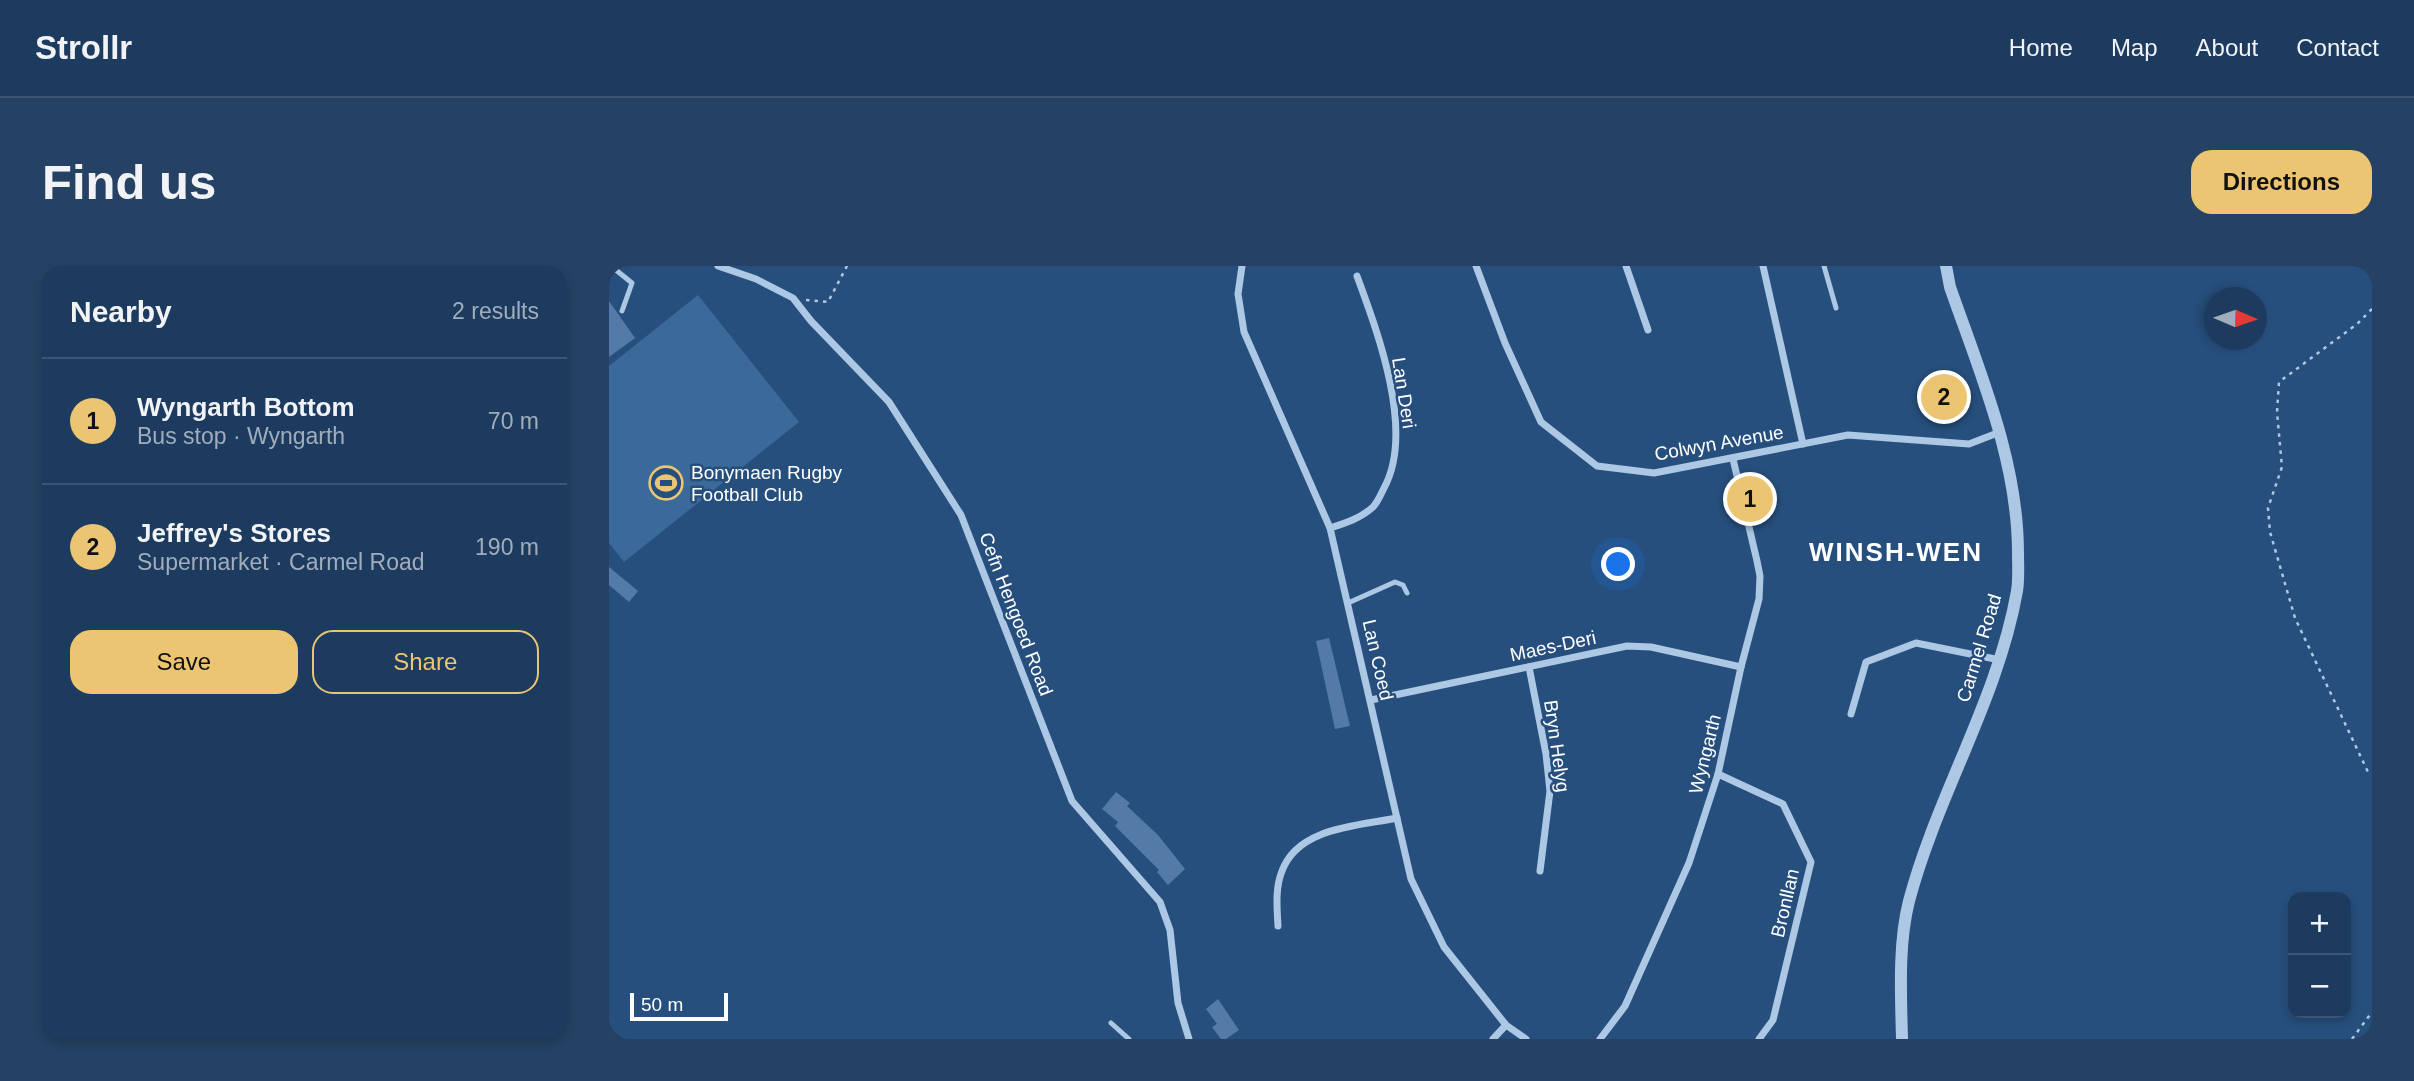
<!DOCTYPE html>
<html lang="en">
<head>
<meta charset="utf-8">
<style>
	body { margin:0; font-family:Arial,sans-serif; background:#254264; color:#f1f3f6 }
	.controls { position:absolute; right:21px; bottom:21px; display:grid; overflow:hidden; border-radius:14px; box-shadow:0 4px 10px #0003 }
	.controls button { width:63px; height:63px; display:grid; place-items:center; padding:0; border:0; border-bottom:2px solid #3b5573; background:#1d3b5e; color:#f1f3f6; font:35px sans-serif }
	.compass { position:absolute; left:1595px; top:21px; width:63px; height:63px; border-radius:50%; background:#1d3b5e; box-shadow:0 4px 10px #0003; rotate:92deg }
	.scale { position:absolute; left:21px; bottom:18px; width:98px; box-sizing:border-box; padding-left:7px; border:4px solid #fff; border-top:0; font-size:19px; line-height:24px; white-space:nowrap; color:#fff; -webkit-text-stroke:5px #274f7d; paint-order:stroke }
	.you { position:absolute; left:1010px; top:299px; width:24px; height:24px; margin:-18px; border:5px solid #fff; border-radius:50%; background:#1a73e8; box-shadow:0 0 0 10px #1a73e833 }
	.badge { display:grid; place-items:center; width:46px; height:46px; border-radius:50%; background:#ecc573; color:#111; font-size:23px; font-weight:700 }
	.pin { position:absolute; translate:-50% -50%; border:4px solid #fff; box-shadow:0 2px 7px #0006 }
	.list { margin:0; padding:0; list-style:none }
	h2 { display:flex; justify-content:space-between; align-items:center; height:91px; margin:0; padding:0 28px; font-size:30px }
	h2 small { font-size:23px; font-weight:400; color:#a0adbc }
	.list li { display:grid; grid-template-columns:46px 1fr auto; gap:21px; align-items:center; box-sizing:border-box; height:126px; padding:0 28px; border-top:2px solid #3b5573 }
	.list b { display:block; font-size:26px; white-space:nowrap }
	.list p { margin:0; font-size:23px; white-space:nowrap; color:#a0adbc }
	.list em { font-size:23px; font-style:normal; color:#a0adbc }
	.actions { display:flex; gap:14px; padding:21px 28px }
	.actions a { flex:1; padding:16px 0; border:2px solid #ecc573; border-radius:21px; text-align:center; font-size:24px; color:#ecc573 }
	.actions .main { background:#ecc573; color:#111 }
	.map { position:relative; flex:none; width:1763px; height:773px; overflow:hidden; border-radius:21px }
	header { display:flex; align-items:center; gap:42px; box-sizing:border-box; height:98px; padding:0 35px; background:#1d3b5e; border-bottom:2px solid #3b5573 }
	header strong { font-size:33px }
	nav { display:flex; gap:38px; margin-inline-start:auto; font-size:24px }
	.intro { display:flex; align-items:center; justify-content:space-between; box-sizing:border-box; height:168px; padding:0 42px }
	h1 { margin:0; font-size:49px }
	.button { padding:18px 32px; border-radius:21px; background:#ecc573; color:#111; font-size:24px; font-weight:700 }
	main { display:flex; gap:42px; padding:0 42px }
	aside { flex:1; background:#1d3b5e; border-radius:21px; box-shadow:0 4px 10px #0003 }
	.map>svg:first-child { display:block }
	.green { fill:#3b699a }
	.building { fill:#547ba7 }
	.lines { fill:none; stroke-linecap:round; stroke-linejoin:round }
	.path { stroke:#acc8e4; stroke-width:2.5; stroke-dasharray:3.5 5; stroke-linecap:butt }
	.service { stroke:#acc8e4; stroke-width:5 }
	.minor { stroke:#acc8e4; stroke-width:7 }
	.tertiary { stroke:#acc8e4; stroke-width:12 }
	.labels { text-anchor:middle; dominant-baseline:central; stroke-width:5; stroke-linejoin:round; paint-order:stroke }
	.street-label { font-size:19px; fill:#fff; stroke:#274f7d }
	.poi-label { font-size:19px; fill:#fff; stroke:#274f7d; text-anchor:start }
	.district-label { font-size:26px; font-weight:bold; letter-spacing:2px; fill:#fff; stroke:#274f7d }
</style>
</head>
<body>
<header>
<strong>Strollr</strong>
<nav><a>Home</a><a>Map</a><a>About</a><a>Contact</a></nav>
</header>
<div class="intro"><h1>Find us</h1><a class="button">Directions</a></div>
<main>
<aside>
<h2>Nearby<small>2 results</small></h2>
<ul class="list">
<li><span class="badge">1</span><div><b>Wyngarth Bottom</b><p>Bus stop · Wyngarth</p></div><em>70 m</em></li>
<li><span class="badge">2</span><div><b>Jeffrey's Stores</b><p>Supermarket · Carmel Road</p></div><em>190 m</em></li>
</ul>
<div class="actions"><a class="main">Save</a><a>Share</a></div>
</aside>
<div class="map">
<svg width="1763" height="773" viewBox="0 0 1763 773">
	<rect width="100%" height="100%" fill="#274f7d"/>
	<!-- green -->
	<path class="green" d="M 89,29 L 190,156 L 15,296 L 0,277 L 0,100 Z"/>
	<!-- building -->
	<g class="building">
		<path d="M 0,35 L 26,72 L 0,91 Z"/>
		<path d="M 0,301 L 29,325 L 20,336 L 0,319 Z"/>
		<path d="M 720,372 L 741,460 L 726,463 L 707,375 Z"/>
		<path d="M 507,526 L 521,537 L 518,540 L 549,569 L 576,603 L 559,619 L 548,606 L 550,604 L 506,560 L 509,556 L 493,543 Z"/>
		<path d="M 609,733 L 630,764 L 617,773 L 612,773 L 603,761 L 608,758 L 597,743 Z"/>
	</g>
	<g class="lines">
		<!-- path -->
		<g class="path">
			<path d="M 197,34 L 219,36 L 238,0"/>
			<path d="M 1763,43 L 1748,58 L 1670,116 L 1668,146 L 1673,201 L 1659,242 L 1661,266 L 1686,352 L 1759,506 L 1763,508"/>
			<path d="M 1743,773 L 1763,746"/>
		</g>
		<!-- service -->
		<g class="service">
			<path d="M 2,0 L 23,17 L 13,45"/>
			<path d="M 1215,0 L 1227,42"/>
			<path d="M 739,337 L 786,316 L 794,319 L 798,327"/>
			<path d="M 502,757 L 520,773"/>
		</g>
		<!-- minor -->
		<g class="minor">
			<path d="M 109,0 L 147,13 L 184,32 L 202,55 L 280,136 L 352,249 L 463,535 L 551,636 L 561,664 L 569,737 L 580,773"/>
			<path d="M 633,0 L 629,28 L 635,66 L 721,262 L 802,613 L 835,681 L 897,759 L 917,773"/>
			<path d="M 867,0 L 896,77 L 932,156 L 988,200 L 1045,207 L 1239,169 L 1360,178 L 1391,166"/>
			<path d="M 1017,0 L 1039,64"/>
			<path d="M 1154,0 L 1194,178"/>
			<path d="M 721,262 C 737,257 752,252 764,241 C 769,236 772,228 775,222 C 806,166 769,67 748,10"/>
			<path d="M 920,401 L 937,488 L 941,525 L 931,605"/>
			<path d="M 762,434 L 1018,380 L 1042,381 L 1132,401"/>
			<path d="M 1242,448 L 1257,396 L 1307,377 L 1391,394"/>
			<path d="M 1109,508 L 1174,538 L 1202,596 L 1164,754 L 1150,773"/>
			<path d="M 669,660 C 668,642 666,622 673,605 C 689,561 749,560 788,552"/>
			<path d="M 884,773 L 897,759"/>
			<path d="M 991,773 L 1016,740 L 1080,597 L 1109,508 L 1132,401 L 1150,333 L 1151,310 L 1148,295 L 1124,193"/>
		</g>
		<!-- tertiary -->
		<path class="tertiary" d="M 1293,773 C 1292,729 1289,678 1300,635 C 1328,529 1389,433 1408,325 C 1410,313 1409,299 1409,287 C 1409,195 1371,107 1341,21 L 1337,0"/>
	</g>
	<!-- icons -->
	<defs>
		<symbol id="stadium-ring" viewBox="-11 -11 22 22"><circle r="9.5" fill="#274f7d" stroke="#ecc573" stroke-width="1.5"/><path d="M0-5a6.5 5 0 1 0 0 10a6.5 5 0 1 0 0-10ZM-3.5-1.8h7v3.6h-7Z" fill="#ecc573"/></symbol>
	</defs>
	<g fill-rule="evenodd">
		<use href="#stadium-ring" x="38" y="198" width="38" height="38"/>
	</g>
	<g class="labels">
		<!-- street labels -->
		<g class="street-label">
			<text transform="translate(795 127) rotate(81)">Lan Deri</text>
			<text transform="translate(1110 177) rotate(-10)">Colwyn Avenue</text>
			<text transform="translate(407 348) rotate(69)">Cefn Hengoed Road</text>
			<text transform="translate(944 380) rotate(-12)">Maes-Deri</text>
			<text transform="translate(1370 382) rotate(-73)">Carmel Road</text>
			<text transform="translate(769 394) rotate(77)">Lan Coed</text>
			<text transform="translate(948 480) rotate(82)">Bryn Helyg</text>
			<text transform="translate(1096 488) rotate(-76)">Wyngarth</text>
			<text transform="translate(1176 637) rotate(-77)">Bronllan</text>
		</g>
		<!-- poi labels -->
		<g class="poi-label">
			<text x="82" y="206">Bonymaen Rugby<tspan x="82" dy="22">Football Club</tspan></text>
		</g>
		<!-- district labels -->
		<g class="district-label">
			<text x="1287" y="286">WINSH-WEN</text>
		</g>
	</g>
</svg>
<div class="controls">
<button>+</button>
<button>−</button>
</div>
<svg class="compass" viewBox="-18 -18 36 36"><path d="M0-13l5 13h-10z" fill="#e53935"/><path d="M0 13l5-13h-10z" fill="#a0adbc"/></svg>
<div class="scale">50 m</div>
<div class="you"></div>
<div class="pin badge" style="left:1141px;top:233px">1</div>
<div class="pin badge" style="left:1335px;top:131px">2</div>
</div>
</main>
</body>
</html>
